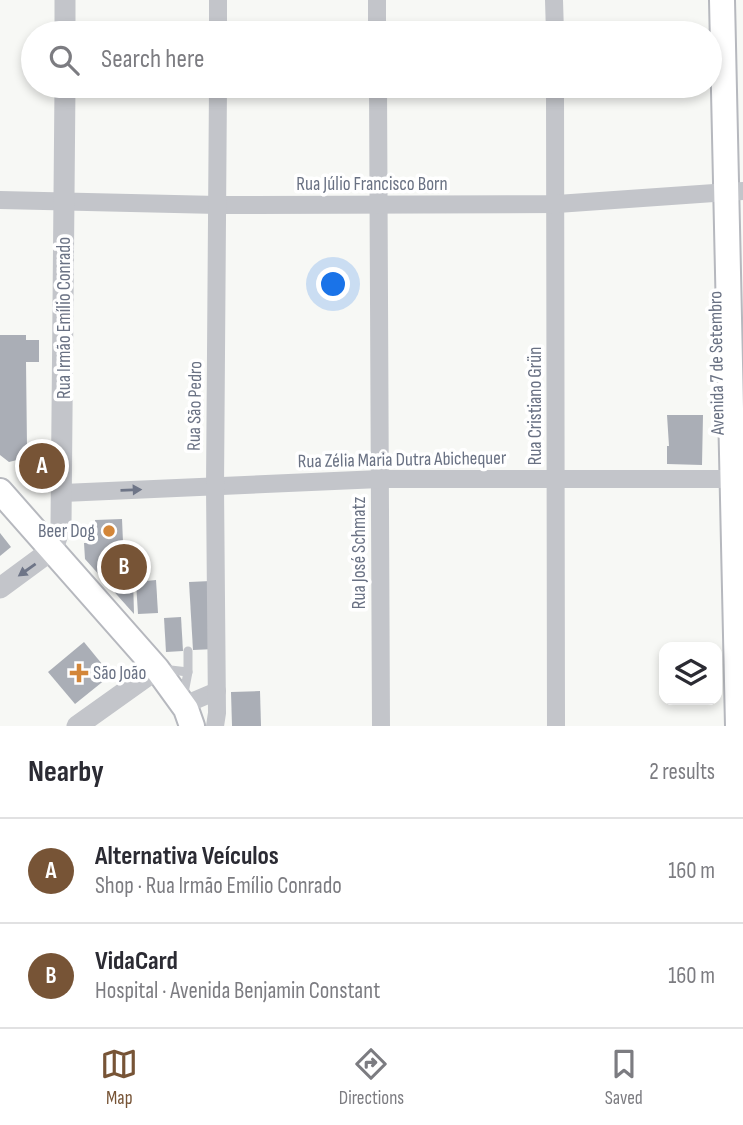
<!DOCTYPE html>
<html lang="en">
<head>
<meta charset="utf-8">
<style>
	body { margin:0; font-family:"Sofia Sans Condensed",sans-serif; background:#f7f7f7; color:#2b2b33 }
	.controls { position:absolute; right:21px; bottom:21px; display:grid; overflow:hidden; border-radius:14px; box-shadow:0 4px 10px #0003 }
	.controls button { width:63px; height:63px; display:grid; place-items:center; padding:0; border:0; border-bottom:2px solid #e1e1e2; background:#fff; color:#2b2b33; font:35px sans-serif }
	.you { position:absolute; left:334px; top:285px; width:24px; height:24px; margin:-18px; border:5px solid #fff; border-radius:50%; background:#1a73e8; box-shadow:0 0 0 10px #1a73e833 }
	.badge { display:grid; place-items:center; width:46px; height:46px; border-radius:50%; background:#775436; color:#fff; font-size:23px; font-weight:700 }
	.pin { position:absolute; translate:-50% -50%; border:4px solid #fff; box-shadow:0 2px 7px #0006 }
	.list { margin:0; padding:0; list-style:none }
	h2 { display:flex; justify-content:space-between; align-items:center; height:91px; margin:0; padding:0 28px; font-size:30px }
	h2 small { font-size:23px; font-weight:400; color:#7c7c81 }
	.list li { display:grid; grid-template-columns:46px 1fr auto; gap:21px; align-items:center; box-sizing:border-box; height:105px; padding:0 28px; border-top:2px solid #e1e1e2 }
	.list b { display:block; font-size:26px; white-space:nowrap }
	.list p { margin:0; font-size:23px; white-space:nowrap; color:#7c7c81 }
	.list em { font-size:23px; font-style:normal; color:#7c7c81 }
	.icon { flex:none; width:38px; height:38px; fill:none; stroke:currentColor; stroke-width:2; stroke-linecap:round; stroke-linejoin:round }
	.map { position:relative; flex:none; width:743px; height:726px; overflow:hidden }
	.search { position:absolute; background:#fff; box-shadow:0 4px 10px #0003; left:21px; right:21px; top:21px; height:77px; display:flex; align-items:center; gap:18px; box-sizing:border-box; padding:0 24px; border-radius:38px; color:#7c7c81; font-size:26px }
	.sheet { height:301px; background:#fff }
	nav { display:flex; justify-content:space-around; align-items:center; box-sizing:border-box; height:98px; border-top:2px solid #e1e1e2; background:#fff; font-size:19px; color:#7c7c81 }
	nav a { display:grid; justify-items:center; gap:4px }
	nav .on { color:#775436 }
	.map>svg:first-child { display:block }
	.building { fill:#aaaeb6 }
	.lines { fill:none; stroke-linecap:round; stroke-linejoin:round }
	.secondary-casing { stroke:#b6b8be; stroke-width:28 }
	.service { stroke:#c3c5ca; stroke-width:9 }
	.minor { stroke:#c3c5ca; stroke-width:18 }
	.tertiary { stroke:#c3c5ca; stroke-width:21 }
	.secondary { stroke:#fff; stroke-width:24 }
	.oneway { fill:#6e7587 }
	.poi-dot { fill:#d38639; stroke:#fff; stroke-width:2.5 }
	.labels { text-anchor:middle; dominant-baseline:central; stroke-width:7; stroke-linejoin:round; paint-order:stroke }
	.street-label { font-size:19px; fill:#697183; stroke:#fff }
	.poi-label { font-size:19px; fill:#697183; stroke:#fff; text-anchor:end }
</style>
</head>
<body>
<div class="map">
<svg width="743" height="726" viewBox="0 0 743 726">
	<rect width="100%" height="100%" fill="#f7f8f5"/>
	<!-- building -->
	<g class="building">
		<path d="M 0,335 L 26,335 L 26,340 L 39,340 L 39,362 L 26,362 L 27,447 L 21,459 L 9,462 L 0,455 Z"/>
		<path d="M 667,415 L 703,415 L 702,465 L 667,464 L 667,446 L 669,446 Z"/>
		<path d="M 122,519 L 123,542 L 132,542 L 134,614 L 85,559 L 84,543 L 95,543 L 95,520 Z"/>
		<path d="M 0,533 L 11,547 L 0,556 Z"/>
		<path d="M 156,580 L 158,613 L 138,614 L 136,582 Z"/>
		<path d="M 211,581 L 215,649 L 193,650 L 189,582 Z"/>
		<path d="M 181,617 L 183,651 L 166,652 L 164,618 Z"/>
		<path d="M 84,642 L 111,675 L 75,704 L 48,672 Z"/>
		<path d="M 260,691 L 261,726 L 232,726 L 231,692 Z"/>
	</g>
	<g class="lines">
		<defs>
			<g id="secondary">
				<path d="M 722,0 L 738,726"/>
				<path d="M 0,491 L 157,669 L 186,709 L 192,726"/>
			</g>
		</defs>
		<!-- secondary casing -->
		<use href="#secondary" class="secondary-casing"/>
		<!-- service -->
		<g class="service">
			<path d="M 162,669 L 188,672"/>
			<path d="M 183,698 L 188,672 L 188,651"/>
		</g>
		<!-- minor -->
		<g class="minor">
			<path d="M 218,0 L 218,33"/>
			<path d="M 377,0 L 377,33"/>
			<path d="M 554,0 L 555,33"/>
			<path d="M 378,86 L 381,726"/>
			<path d="M 555,86 L 556,726"/>
			<path d="M 0,200 L 218,205 L 557,204 L 743,191"/>
			<path d="M 63,493 L 380,479 L 743,479"/>
			<path d="M 184,705 L 217,691"/>
			<path d="M 215,726 L 217,713 L 215,487 L 218,86"/>
		</g>
		<!-- tertiary -->
		<g class="tertiary">
			<path d="M 65,33 L 65,0"/>
			<path d="M 0,588 L 53,549 L 61,525 L 65,86"/>
			<path d="M 77,726 L 157,669"/>
		</g>
		<!-- secondary -->
		<use href="#secondary" class="secondary"/>
	</g>
	<!-- one-way arrows -->
	<defs><path id="oneway-solid" d="M-6-.8H1V-3.2L6.5 0L1 3.2V.8H-6Z" transform="scale(1.75)"/></defs>
	<g class="oneway">
		<use href="#oneway-solid" transform="translate(131 490) rotate(-2)"/>
		<use href="#oneway-solid" transform="translate(27 570) rotate(145)"/>
	</g>
	<!-- markers -->
	<g class="poi-dot">
		<circle cx="109" cy="531" r="7"/>
		<path d="M75.5 662.5h7v7h7v7h-7v7h-7v-7h-7v-7h7z"/>
	</g>
	<g class="labels">
		<!-- street labels -->
		<g class="street-label">
			<text x="372" y="184">Rua Júlio Francisco Born</text>
			<text transform="translate(64 318) rotate(-90)">Rua Irmão Emílio Conrado</text>
			<text transform="translate(717 363) rotate(-91)">Avenida 7 de Setembro</text>
			<text transform="translate(195 406) rotate(-89)">Rua São Pedro</text>
			<text transform="translate(535 406) rotate(-90)">Rua Cristiano Grün</text>
			<text transform="translate(402 460) rotate(-1)">Rua Zélia Maria Dutra Abichequer</text>
			<text transform="translate(359 553) rotate(-90)">Rua José Schmatz</text>
		</g>
		<!-- poi labels -->
		<g class="poi-label">
			<text x="95" y="531">Beer Dog</text>
			<text x="93" y="673" text-anchor="start">São João</text>
		</g>
	</g>
</svg>
<div class="controls">
<button><svg class="icon" aria-label="layers" viewBox="0 0 24 24"><path d="M12 4l9 5-9 5-9-5zM3 14l9 5 9-5"/></svg></button>
</div>
<div class="you"></div>
<div class="pin badge" style="left:42px;top:466px">A</div>
<div class="pin badge" style="left:124px;top:567px">B</div>
<div class="search"><svg class="icon" aria-label="search" viewBox="0 0 24 24"><circle cx="10" cy="10" r="6"/><path d="M15 15l6 6"/></svg>Search here</div>
</div>
<section class="sheet">
<h2>Nearby<small>2 results</small></h2>
<ul class="list">
<li><span class="badge">A</span><div><b>Alternativa Veículos</b><p>Shop · Rua Irmão Emílio Conrado</p></div><em>160 m</em></li>
<li><span class="badge">B</span><div><b>VidaCard</b><p>Hospital · Avenida Benjamin Constant</p></div><em>160 m</em></li>
</ul>
</section>
<nav>
<a class="on"><svg class="icon" aria-label="map" viewBox="0 0 24 24"><path d="M3 6l6-2 6 2 6-2v14l-6 2-6-2-6 2zM9 4v14M15 6v14"/></svg>Map</a>
<a><svg class="icon" aria-label="directions" viewBox="0 0 24 24"><path d="M12 3l9 9-9 9-9-9zM9 14v-3h6M13 9l2 2-2 2"/></svg>Directions</a>
<a><svg class="icon" aria-label="saved" viewBox="0 0 24 24"><path d="M7 4h10v16l-5-4-5 4z"/></svg>Saved</a>
</nav>
</body>
</html>
